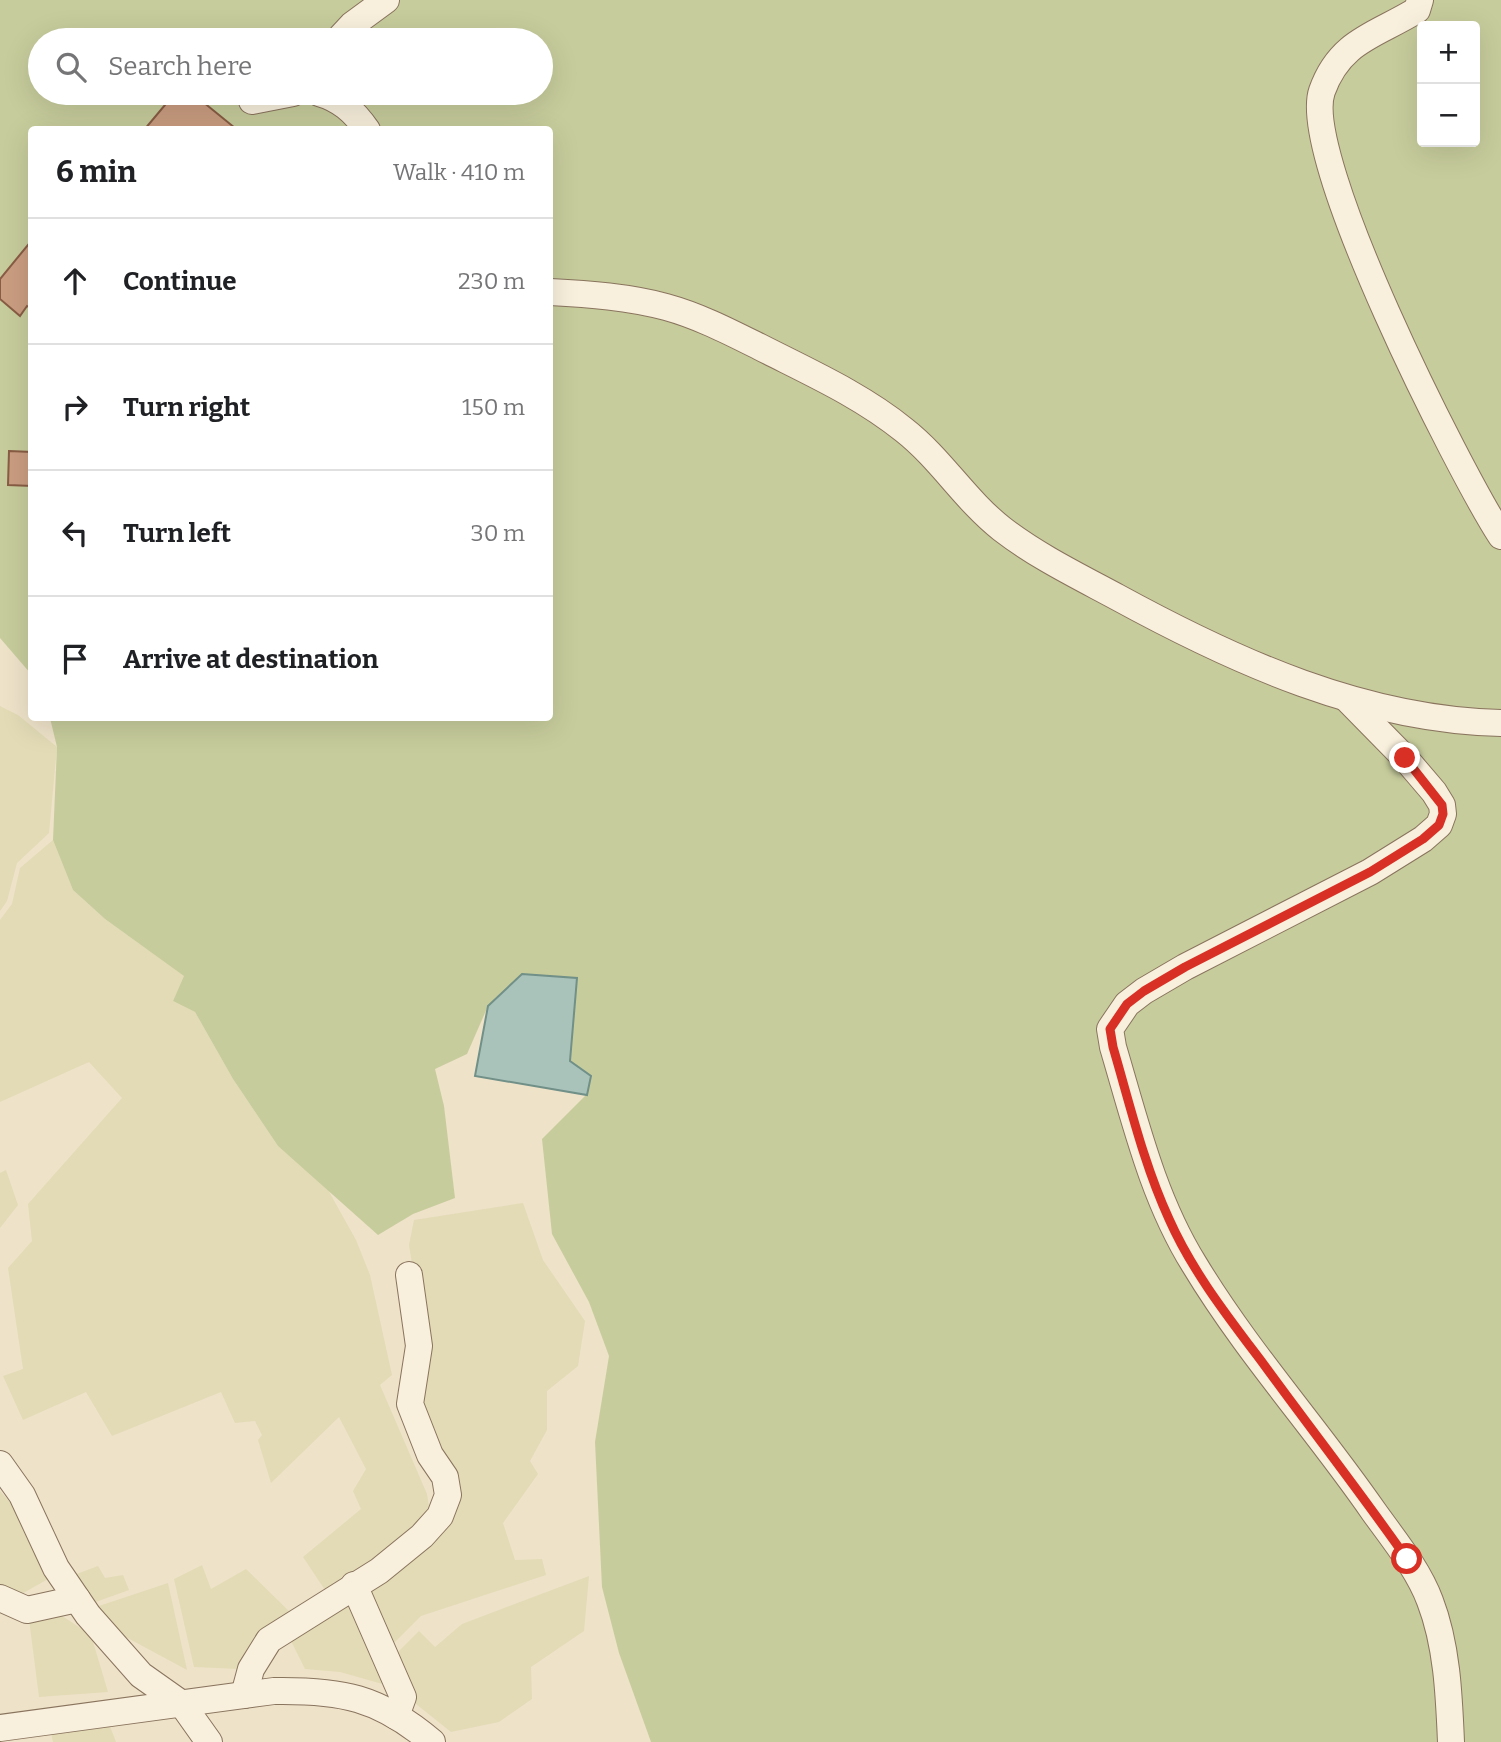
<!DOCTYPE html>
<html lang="en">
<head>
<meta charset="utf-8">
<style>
	body { margin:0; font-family:Bitter,serif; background:#f6f6f6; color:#202124 }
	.controls { position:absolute; right:21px; top:21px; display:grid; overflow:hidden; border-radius:7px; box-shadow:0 7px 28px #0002 }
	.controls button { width:63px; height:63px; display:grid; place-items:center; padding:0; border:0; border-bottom:2px solid #e0e0e0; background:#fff; color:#202124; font:35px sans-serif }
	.stop { position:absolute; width:21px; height:21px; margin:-16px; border:5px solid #d93025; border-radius:50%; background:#fff }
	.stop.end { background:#d93025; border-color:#fff; box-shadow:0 2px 7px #0008 }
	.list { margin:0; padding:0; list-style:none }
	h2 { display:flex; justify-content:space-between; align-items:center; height:91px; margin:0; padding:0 28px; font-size:30px }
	h2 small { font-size:23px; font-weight:400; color:#757577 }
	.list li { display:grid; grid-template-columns:46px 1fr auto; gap:21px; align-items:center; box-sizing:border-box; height:126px; padding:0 28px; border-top:2px solid #e0e0e0 }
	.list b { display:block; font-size:26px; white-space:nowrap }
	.list em { font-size:23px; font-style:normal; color:#757577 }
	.icon { flex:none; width:38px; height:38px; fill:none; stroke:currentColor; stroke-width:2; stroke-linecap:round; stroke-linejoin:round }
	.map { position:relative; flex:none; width:1501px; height:1742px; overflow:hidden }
	.search { position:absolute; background:#fff; box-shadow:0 7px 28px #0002; left:28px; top:28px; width:525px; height:77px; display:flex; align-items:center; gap:18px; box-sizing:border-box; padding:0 24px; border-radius:38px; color:#757577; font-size:26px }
	.panel { position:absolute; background:#fff; box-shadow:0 7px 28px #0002; left:28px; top:126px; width:525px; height:595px; border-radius:7px }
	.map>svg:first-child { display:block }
	.farmland { fill:#e3dbb6 }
	.green { fill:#c7cc9c; fill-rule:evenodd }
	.water { fill:#a9c2ba; stroke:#709088; stroke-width:2 }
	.building { fill:#ca9d80; stroke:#885d44; stroke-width:2 }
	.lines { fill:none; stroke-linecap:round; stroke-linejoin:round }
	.minor-casing { stroke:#89745e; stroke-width:28 }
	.minor { stroke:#f8efdc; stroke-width:26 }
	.route { stroke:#d93025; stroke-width:9 }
</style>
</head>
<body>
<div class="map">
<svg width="1501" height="1742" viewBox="0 0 1501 1742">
	<rect width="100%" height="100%" fill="#eee2c9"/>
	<!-- farmland -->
	<g class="farmland">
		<path d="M 0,706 L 18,715 L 57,747 L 49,833 L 17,863 L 7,901 L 0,911 Z"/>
		<path d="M 53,840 L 73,890 L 105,919 L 185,976 L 173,1001 L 195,1012 L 233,1079 L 278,1146 L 327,1188 L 356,1240 L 370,1275 L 392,1375 L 380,1385 L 427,1494 L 430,1513 L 329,1596 L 303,1557 L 361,1509 L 353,1491 L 366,1469 L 339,1417 L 271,1483 L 258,1440 L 262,1435 L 255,1421 L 235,1423 L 221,1392 L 112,1436 L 86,1392 L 23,1420 L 3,1376 L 23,1369 L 8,1268 L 32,1241 L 28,1204 L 122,1098 L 89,1062 L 0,1102 L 0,920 L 12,904 L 20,868 Z"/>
		<path d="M 6,1170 L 18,1205 L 0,1228 L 0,1173 Z"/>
		<path d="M 523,1203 L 543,1260 L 585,1321 L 578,1366 L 547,1391 L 547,1430 L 530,1461 L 538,1474 L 503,1523 L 515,1560 L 542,1559 L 546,1575 L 421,1616 L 389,1648 L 363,1591 L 436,1535 L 454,1476 L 416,1403 L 425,1346 L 409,1245 L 414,1220 Z"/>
		<path d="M 0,1491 L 15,1508 L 48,1579 L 18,1596 L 0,1589 Z"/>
		<path d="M 202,1565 L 211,1589 L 246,1569 L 295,1617 L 239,1669 L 194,1667 L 174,1579 Z"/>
		<path d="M 98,1566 L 105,1578 L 123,1575 L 129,1590 L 93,1603 L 74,1575 Z"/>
		<path d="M 589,1576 L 584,1631 L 531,1667 L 532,1699 L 499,1722 L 451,1732 L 416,1704 L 392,1658 L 419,1631 L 435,1647 L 462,1624 Z"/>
		<path d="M 168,1583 L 187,1670 L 124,1636 L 96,1607 Z"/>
		<path d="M 344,1596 L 393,1687 L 340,1672 L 305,1669 L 287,1633 Z"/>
		<path d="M 53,1610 L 91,1635 L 108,1692 L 39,1697 L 29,1619 Z"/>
		<path d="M 109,1724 L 116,1742 L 53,1742 L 51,1733 Z"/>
	</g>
	<!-- green -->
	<path class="green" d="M 0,0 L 1501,0 L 1501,1742 L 651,1742 L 619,1653 L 602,1587 L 595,1442 L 609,1356 L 589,1302 L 552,1234 L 542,1139 L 587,1094 L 569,1061 L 577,979 L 488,1006 L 467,1054 L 435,1069 L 444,1106 L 455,1198 L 413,1214 L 378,1235 L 278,1146 L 233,1079 L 195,1012 L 173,1001 L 184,976 L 105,919 L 73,890 L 53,840 L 57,747 L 50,718 L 550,718 L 550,130 L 32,130 L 31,674 L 0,638 ZM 1422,26 L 1475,26 L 1475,142 L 1422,142 ZM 40,40 L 541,40 L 541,93 L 40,93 Z"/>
	<!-- water -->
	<path class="water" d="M 522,974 L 577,978 L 570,1061 L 591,1076 L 587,1095 L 475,1076 L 488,1006 Z"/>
	<!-- building -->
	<g class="building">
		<path d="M 175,93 L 192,93 L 235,128 L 144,130 Z"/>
		<path d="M 32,240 L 32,309 L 27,306 L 20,316 L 0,299 L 0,279 Z"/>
		<path d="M 9,451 L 32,452 L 32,486 L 8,485 Z"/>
	</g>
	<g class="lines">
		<defs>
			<g id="minor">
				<path d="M 1420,0 L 1417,10 C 1377,35 1340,40 1322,91 C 1299,156 1459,471 1501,536"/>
				<path d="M 338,40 L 352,25 L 386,0"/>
				<path d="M 319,93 C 340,99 354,111 367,130"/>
				<path d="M 252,101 L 293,93"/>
				<path d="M 550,292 C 589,294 629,297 666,307 C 699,316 730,332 760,347 C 809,372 861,395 904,430 C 941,459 965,500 1002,529 C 1037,556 1078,576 1117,597 C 1236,662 1364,720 1501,723"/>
				<path d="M 1347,699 L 1405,758 L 1434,792 L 1442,805 L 1443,814 L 1439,825 L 1423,839 L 1370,872 L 1185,967 L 1144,991 L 1127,1004 L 1110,1029 L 1113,1047 C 1135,1121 1153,1198 1194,1264 C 1247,1352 1316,1428 1374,1512 C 1394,1540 1418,1569 1430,1601 C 1447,1645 1449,1695 1451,1742"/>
				<path d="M 0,1464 L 22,1495 L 56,1568 L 88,1615 L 141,1675 L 182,1704 L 209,1742"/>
				<path d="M 354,1585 L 403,1697 L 396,1716"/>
				<path d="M 0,1598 L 27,1610 L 77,1599"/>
				<path d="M 244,1695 L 251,1669 L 269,1640 L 379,1571 L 422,1536 L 440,1516 L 448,1495 L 445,1477 L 430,1455 L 410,1404 L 419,1346 L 409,1275"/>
				<path d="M 0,1728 L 274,1691 C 341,1690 379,1697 432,1742"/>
			</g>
		</defs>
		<!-- minor casing -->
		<use href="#minor" class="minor-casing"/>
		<!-- minor -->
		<use href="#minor" class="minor"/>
	</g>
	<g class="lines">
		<!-- route -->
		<path class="route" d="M 1405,758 L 1442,805 L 1443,814 L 1439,825 L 1423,839 L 1370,872 L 1185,967 L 1144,991 L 1127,1004 L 1110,1029 L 1113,1047 C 1130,1105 1144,1165 1169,1219 C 1192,1271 1228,1317 1262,1362 C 1310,1428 1360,1492 1407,1559"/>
	</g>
</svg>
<div class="controls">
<button>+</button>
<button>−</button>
</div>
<div class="stop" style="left:1407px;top:1559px"></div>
<div class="stop end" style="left:1405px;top:758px"></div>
<div class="search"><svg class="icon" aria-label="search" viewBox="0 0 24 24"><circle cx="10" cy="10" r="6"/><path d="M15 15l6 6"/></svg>Search here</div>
<section class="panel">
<h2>6 min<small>Walk · 410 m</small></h2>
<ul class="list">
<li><svg class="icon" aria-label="ahead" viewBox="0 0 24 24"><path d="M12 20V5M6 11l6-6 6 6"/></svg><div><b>Continue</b></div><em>230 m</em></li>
<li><svg class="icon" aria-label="right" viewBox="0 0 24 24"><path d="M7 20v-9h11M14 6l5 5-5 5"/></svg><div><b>Turn right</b></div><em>150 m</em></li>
<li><svg class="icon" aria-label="left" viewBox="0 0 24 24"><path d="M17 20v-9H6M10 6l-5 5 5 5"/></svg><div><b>Turn left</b></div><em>30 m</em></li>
<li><svg class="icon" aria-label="arrive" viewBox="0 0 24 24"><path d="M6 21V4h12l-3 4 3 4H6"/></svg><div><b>Arrive at destination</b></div></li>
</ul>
</section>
</div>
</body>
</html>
